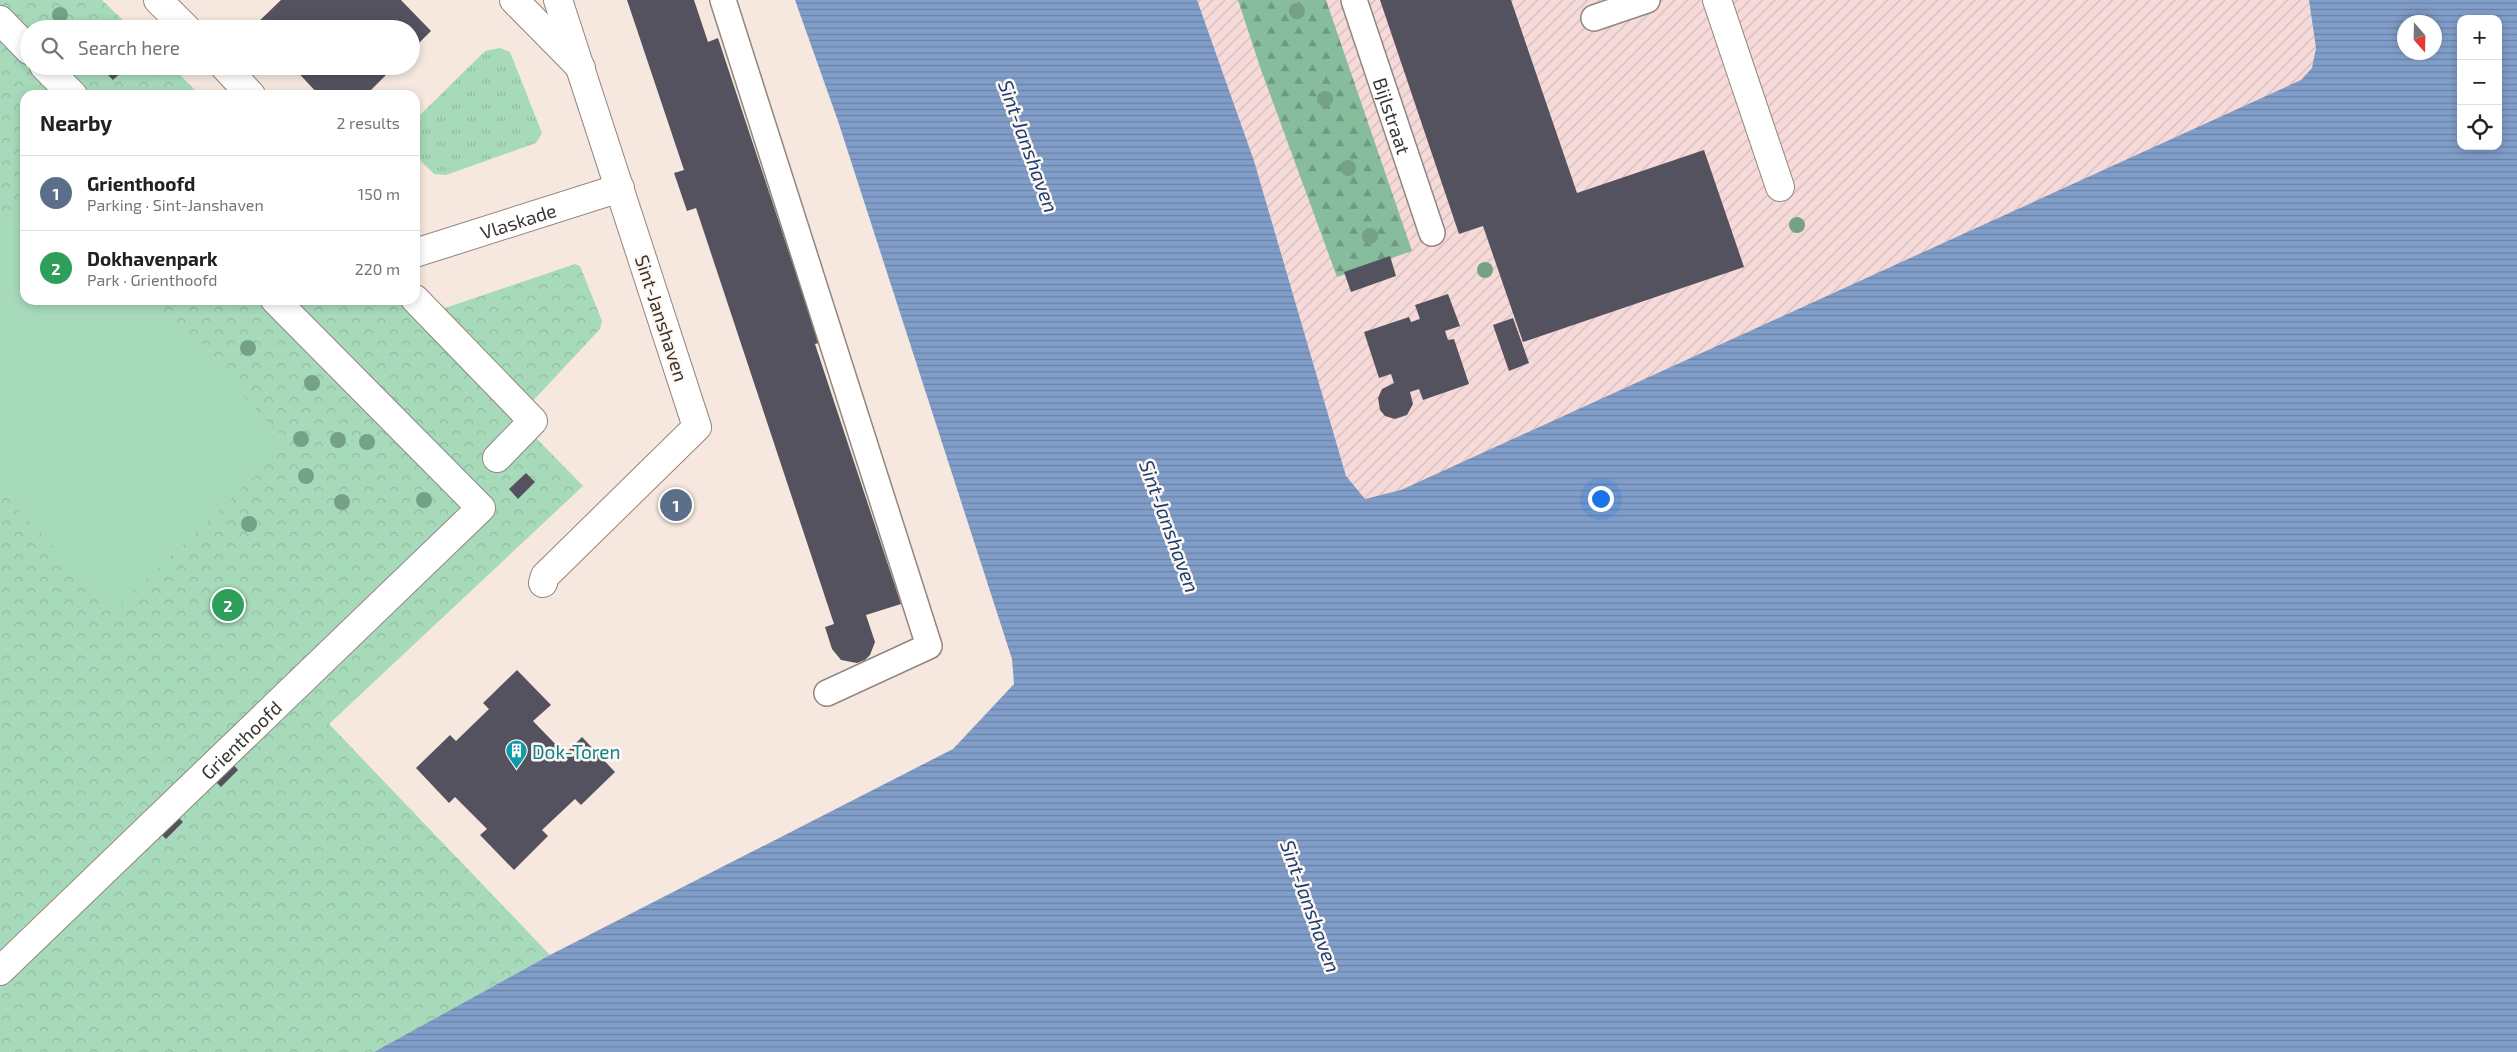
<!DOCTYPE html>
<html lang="en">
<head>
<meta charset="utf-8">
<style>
	body { margin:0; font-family:"Exo 2",sans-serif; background:#f6f6f6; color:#202124 }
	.controls { position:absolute; right:15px; top:15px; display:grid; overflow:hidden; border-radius:10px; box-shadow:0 2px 8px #0003 }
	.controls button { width:45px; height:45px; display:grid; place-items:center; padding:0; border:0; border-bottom:1px solid #e0e0e0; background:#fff; color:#202124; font:25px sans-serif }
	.compass { position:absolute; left:2397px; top:15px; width:45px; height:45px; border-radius:50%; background:#fff; box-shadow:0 2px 8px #0003; rotate:160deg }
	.you { position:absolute; left:1600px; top:498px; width:18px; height:18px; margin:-12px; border:4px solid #fff; border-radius:50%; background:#1a73e8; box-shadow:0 0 0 8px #1a73e833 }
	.badge { display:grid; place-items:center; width:32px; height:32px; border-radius:50%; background:#ea580c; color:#fff; font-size:16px; font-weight:700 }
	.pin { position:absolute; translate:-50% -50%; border:2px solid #fff; box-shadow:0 1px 5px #0006 }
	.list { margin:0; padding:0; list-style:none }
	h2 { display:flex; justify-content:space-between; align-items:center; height:65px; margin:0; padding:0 20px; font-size:21px }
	h2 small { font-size:16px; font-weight:400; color:#757577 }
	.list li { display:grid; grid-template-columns:32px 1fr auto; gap:15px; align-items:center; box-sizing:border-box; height:75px; padding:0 20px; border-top:1px solid #e0e0e0 }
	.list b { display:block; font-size:19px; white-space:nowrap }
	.list p { margin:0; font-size:16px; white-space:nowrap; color:#757577 }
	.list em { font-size:16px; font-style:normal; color:#757577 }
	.icon { flex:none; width:28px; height:28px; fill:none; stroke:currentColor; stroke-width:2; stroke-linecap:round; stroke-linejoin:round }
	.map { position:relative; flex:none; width:2517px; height:1052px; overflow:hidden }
	.search { position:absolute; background:#fff; box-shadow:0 2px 8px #0003; left:20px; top:20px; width:400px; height:55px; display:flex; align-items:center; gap:12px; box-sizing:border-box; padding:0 18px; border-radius:28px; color:#757577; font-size:19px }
	.panel { position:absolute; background:#fff; box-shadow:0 2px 8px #0003; left:20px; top:90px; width:400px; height:215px; border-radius:15px }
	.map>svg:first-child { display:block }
	.industrial { fill:url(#industrial-furrows); fill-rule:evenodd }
	.grass { fill:url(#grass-tufts) }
	.forest { fill:url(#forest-firs) }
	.park { fill:url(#park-crowns) }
	.pitch { fill:#a6daba }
	.water { fill:url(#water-rules); fill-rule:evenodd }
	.building { fill:#55525f }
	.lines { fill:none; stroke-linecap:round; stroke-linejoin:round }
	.service-casing { stroke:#92867d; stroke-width:28 }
	.pedestrian-casing { stroke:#92867d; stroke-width:30 }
	.minor-casing { stroke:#92867d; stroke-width:30 }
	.service { stroke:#fff; stroke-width:25 }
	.pedestrian { stroke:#fff; stroke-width:28 }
	.minor { stroke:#fff; stroke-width:28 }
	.tree { fill:#75a187 }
	.labels { text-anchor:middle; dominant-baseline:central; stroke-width:5; stroke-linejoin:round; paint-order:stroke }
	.street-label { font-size:19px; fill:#393430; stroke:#fff7f1 }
	.culture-label { font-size:19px; fill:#0d838f; stroke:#fff7f1; text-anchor:start }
	.water-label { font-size:20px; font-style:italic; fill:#183e74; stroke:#fff7f1 }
</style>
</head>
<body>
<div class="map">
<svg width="2517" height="1052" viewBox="0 0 2517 1052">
	<defs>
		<pattern id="industrial-furrows" width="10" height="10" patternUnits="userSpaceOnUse" patternTransform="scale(1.25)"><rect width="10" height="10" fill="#f5dad9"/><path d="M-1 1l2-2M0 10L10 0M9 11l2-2" fill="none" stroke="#d3bcbb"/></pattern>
		<pattern id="grass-tufts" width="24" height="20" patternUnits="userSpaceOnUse" patternTransform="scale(1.25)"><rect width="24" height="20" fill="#a6daba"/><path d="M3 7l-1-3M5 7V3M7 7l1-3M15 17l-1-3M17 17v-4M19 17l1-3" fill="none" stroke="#90bca0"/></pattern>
		<pattern id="forest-firs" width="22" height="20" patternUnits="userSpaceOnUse" patternTransform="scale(1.25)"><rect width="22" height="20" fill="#87bd9d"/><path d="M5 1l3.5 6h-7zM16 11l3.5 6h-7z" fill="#6f9a80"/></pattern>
		<pattern id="park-crowns" width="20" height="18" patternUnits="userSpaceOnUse" patternTransform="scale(1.25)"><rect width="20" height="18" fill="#a6daba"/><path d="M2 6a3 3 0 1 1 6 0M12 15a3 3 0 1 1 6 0" fill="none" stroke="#90bca0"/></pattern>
		<pattern id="water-rules" width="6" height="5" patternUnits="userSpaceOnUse" patternTransform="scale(1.25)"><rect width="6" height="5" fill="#809ec9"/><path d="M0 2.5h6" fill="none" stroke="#6a82a4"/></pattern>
	</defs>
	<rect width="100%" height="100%" fill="#f6e8de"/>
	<!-- industrial -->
	<path class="industrial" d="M 1085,0 L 2517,0 L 2517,28 L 2498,19 L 2461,19 L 2461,55 L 1271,640 ZM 2404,22 L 2434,22 L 2434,52 L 2404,52 Z"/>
	<!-- grass -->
	<path class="grass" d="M 500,48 L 510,52 L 542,133 L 536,143 L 446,175 L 434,174 L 415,155 L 415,120 L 485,51 Z"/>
	<!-- forest -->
	<path class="forest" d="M 1238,0 L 1326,0 L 1412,251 L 1337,277 L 1260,67 Z"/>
	<!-- park -->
	<g class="park">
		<path d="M 0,0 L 102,0 L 132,29 L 29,29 L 29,66 L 171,66 L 200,95 L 25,95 L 25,300 L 401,300 L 583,486 L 329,724 L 550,955 L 374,1052 L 0,1052 Z"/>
		<path d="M 575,264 L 580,266 L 602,321 L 600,329 L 531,403 L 442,314 L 445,308 Z"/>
	</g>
	<!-- pitch -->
	<path class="pitch" d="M 25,199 L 25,300 L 152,300 L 289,444 L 114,610 L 0,490 L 0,222 Z"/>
	<!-- water -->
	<path class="water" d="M 795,0 L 1197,0 L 1254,161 L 1346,476 L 1365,499 L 1401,490 L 2301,80 L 2312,68 L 2316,48 L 2309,0 L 2517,0 L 2517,1052 L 374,1052 L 550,955 L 953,749 L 1014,684 L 1012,659 L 838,121 ZM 2461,19 L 2498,19 L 2498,146 L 2461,146 ZM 2404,22 L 2434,22 L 2434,52 L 2404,52 Z"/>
	<!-- building -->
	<g class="building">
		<path d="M 281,0 L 401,0 L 431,31 L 411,51 L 411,29 L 255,29 L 253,27 Z"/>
		<path d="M 627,0 L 694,0 L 708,42 L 718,38 L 819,343 L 815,344 L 901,604 L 866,615 L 875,642 L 870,655 L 865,660 L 857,663 L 841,660 L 832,649 L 825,627 L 834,624 L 696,208 L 687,211 L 674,173 L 684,170 Z"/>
		<path d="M 1380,0 L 1511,0 L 1577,193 L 1704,150 L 1744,267 L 1523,342 L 1483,226 L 1459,234 Z"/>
		<path d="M 109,66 L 128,66 L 113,80 L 104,71 Z"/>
		<path d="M 292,66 L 395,66 L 366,95 L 319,95 Z"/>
		<path d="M 1390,256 L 1396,276 L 1351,292 L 1344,272 Z"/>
		<path d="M 1448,294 L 1460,326 L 1445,331 L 1448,340 L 1454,339 L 1469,384 L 1423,400 L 1419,389 L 1410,392 L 1413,404 L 1407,415 L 1395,419 L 1385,416 L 1380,410 L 1378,398 L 1382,389 L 1394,383 L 1391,374 L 1379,378 L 1364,332 L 1409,317 L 1411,322 L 1420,319 L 1415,305 Z"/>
		<path d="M 1513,318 L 1529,363 L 1509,371 L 1493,325 Z"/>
		<path d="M 526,473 L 535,482 L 518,499 L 509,489 Z"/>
		<path d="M 517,670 L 551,705 L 533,721 L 565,754 L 582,737 L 615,772 L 581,805 L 575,799 L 542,830 L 548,836 L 514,870 L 480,835 L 487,829 L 455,797 L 449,803 L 416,768 L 450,735 L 456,741 L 489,709 L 483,703 Z"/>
		<path d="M 229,760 L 238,770 L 221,787 L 211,777 Z"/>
		<path d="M 174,813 L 183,822 L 166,839 L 157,830 Z"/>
	</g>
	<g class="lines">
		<defs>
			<g id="service">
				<path d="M 723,0 L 929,646 L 827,693"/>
				<path id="s1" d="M 1354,0 L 1432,233"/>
				<path d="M 1594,18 L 1647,0"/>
			</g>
			<g id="pedestrian">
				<path d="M 514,0 L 581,68"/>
				<path d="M 0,20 L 29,50"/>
				<path d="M 44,66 L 73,95"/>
				<path d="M 415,299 L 533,421 L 497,458"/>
				<path id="s2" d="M 0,971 L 481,508 L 275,300"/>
			</g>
			<g id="minor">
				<path d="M 158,0 L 187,29"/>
				<path d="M 1717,0 L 1780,187"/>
				<path d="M 224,66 L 251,95"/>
				<path id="s3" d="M 415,253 L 620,188"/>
				<path d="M 543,583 L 545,576 L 697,427 L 558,0"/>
			</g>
		</defs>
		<!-- service casing -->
		<use href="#service" class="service-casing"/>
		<!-- pedestrian casing -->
		<use href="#pedestrian" class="pedestrian-casing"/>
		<!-- minor casing -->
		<use href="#minor" class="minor-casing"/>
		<!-- service -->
		<use href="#service" class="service"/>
		<!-- pedestrian -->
		<use href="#pedestrian" class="pedestrian"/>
		<!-- minor -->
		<use href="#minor" class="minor"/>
	</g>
	<!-- trees -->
	<g class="tree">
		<circle cx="1297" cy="11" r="8"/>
		<circle cx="60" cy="15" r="8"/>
		<circle cx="1325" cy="99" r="8"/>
		<circle cx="1348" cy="168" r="8"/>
		<circle cx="1797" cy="225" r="8"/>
		<circle cx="1370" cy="236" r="8"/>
		<circle cx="1485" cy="270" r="8"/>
		<circle cx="248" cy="348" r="8"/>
		<circle cx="312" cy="383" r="8"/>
		<circle cx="301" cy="439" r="8"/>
		<circle cx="338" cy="440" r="8"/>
		<circle cx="367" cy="442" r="8"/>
		<circle cx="306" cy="476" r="8"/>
		<circle cx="424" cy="500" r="8"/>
		<circle cx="342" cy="502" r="8"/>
		<circle cx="249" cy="524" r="8"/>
	</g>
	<!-- icons -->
	<defs>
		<symbol id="building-pin" viewBox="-11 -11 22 30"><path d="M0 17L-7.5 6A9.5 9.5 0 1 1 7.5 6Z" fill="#0f9aa8" stroke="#fff7f1"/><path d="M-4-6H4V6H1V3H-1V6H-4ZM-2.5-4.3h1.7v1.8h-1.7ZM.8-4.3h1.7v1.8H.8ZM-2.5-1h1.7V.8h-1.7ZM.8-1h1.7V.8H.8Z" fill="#fff"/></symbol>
	</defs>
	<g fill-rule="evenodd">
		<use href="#building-pin" x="504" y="738" width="25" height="34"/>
	</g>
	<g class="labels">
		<!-- street labels -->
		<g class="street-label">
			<text stroke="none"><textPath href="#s1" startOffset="122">Bijlstraat</textPath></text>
			<text stroke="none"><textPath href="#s3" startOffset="108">Vlaskade</textPath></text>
			<text transform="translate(662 318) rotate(72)">Sint-Janshaven</text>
			<text stroke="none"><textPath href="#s2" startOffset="334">Grienthoofd</textPath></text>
		</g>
		<!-- culture labels -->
		<g class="culture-label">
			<text x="532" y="751">Dok-Toren</text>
		</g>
		<!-- water labels -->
		<g class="water-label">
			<text transform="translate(1029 146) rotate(70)">Sint-Janshaven</text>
			<text transform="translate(1170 526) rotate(70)">Sint-Janshaven</text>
			<text transform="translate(1311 906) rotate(70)">Sint-Janshaven</text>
		</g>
	</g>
</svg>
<div class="controls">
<button>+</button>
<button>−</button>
<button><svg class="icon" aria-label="locate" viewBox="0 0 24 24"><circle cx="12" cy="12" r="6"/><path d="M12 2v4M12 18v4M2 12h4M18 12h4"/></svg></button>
</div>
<svg class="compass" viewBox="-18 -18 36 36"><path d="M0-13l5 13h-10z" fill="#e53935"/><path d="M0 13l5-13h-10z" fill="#757577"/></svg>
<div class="you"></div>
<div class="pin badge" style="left:676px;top:505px;background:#5c6f8a">1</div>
<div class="pin badge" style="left:228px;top:605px;background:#2e9e5b">2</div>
<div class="search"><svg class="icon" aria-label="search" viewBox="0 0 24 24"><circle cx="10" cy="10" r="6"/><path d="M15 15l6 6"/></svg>Search here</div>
<section class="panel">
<h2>Nearby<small>2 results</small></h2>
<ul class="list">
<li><span class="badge" style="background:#5c6f8a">1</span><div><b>Grienthoofd</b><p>Parking · Sint-Janshaven</p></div><em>150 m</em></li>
<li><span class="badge" style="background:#2e9e5b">2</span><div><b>Dokhavenpark</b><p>Park · Grienthoofd</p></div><em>220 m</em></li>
</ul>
</section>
</div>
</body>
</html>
